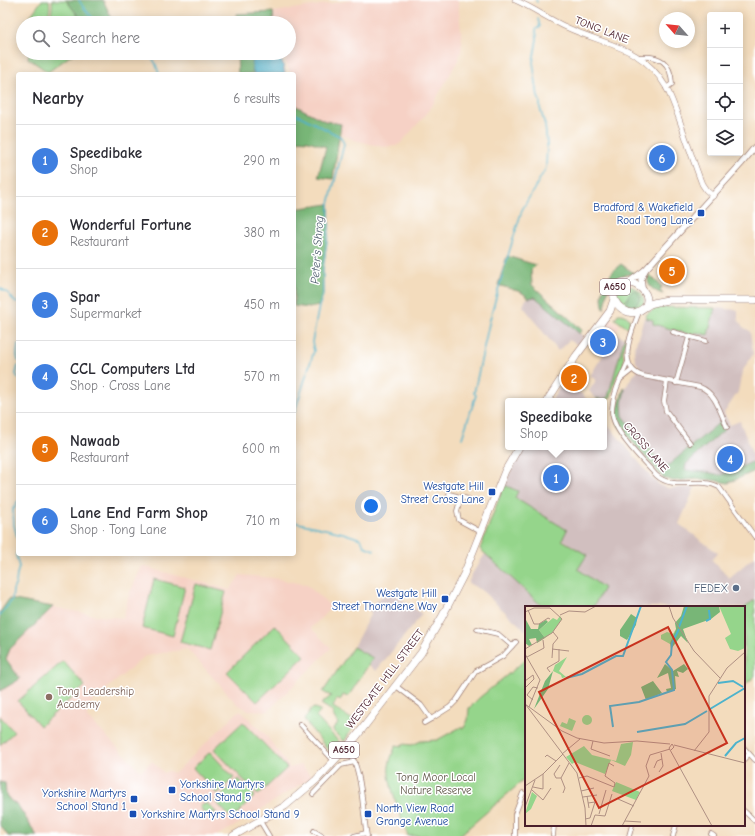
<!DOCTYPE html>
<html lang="en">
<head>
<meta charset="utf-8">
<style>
	body { margin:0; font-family:"Comic Neue",sans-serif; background:#f7f7f7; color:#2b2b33 }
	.controls { position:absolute; right:12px; top:12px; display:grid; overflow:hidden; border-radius:4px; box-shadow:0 2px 10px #0003 }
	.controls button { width:36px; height:36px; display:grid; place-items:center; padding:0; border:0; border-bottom:1px solid #e1e1e2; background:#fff; color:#2b2b33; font:20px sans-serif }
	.compass { position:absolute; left:659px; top:12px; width:36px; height:36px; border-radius:50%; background:#fff; box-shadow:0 2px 10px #0003; rotate:297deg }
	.you { position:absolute; left:371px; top:506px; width:14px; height:14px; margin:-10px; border:3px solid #fff; border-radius:50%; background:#1a73e8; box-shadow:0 0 0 6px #1a73e833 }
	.badge { display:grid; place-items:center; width:26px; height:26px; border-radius:50%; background:#c8321e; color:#fff; font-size:13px; font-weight:700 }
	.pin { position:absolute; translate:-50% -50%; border:2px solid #fff; box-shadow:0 1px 4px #0006 }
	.popup { position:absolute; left:505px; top:398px; width:102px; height:52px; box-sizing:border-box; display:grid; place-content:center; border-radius:4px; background:#fff; filter:drop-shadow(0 1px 3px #0005); font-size:13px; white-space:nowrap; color:#7c7c81 }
	.popup b { font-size:15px; color:#2b2b33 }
	.popup::after { content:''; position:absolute; left:50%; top:100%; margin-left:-8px; border:8px solid transparent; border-top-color:#fff }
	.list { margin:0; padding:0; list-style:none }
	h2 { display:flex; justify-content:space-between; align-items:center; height:52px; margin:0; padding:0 16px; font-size:17px }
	h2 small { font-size:13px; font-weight:400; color:#7c7c81 }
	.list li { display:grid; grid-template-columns:26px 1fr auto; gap:12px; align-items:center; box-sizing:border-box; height:72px; padding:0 16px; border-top:1px solid #e1e1e2 }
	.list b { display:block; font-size:15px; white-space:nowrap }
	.list p { margin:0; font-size:13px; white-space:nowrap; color:#7c7c81 }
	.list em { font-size:13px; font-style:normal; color:#7c7c81 }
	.icon { flex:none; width:22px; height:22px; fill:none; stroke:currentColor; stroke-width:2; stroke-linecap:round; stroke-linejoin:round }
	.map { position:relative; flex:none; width:755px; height:836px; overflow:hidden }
	.search { position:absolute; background:#fff; box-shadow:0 2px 10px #0003; left:16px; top:16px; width:280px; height:44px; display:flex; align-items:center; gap:10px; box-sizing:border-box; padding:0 14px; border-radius:22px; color:#7c7c81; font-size:15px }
	.panel { position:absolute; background:#fff; box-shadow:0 2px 10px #0003; left:16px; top:72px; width:280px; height:484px; border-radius:4px }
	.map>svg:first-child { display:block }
	.built { fill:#f6d1c5 }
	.industrial { fill:#d1bfbf }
	.green { fill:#95d58b; stroke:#707a5b }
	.forest { fill:#78b677; stroke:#616a51 }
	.water { fill:#4db3cc; stroke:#4c697c }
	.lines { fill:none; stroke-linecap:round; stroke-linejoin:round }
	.stream { stroke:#4db3cc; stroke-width:1.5 }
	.minor-casing { stroke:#9e7e74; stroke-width:5.5 }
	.tertiary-casing { stroke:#9e7e74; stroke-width:6 }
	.secondary-casing { stroke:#9e7e74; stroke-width:7 }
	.trunk-casing { stroke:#9e7e74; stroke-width:8 }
	.minor { stroke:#fff; stroke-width:4 }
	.tertiary { stroke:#fff; stroke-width:5 }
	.secondary { stroke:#fff; stroke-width:5.5 }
	.trunk { stroke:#fff; stroke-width:7 }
	.transit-dot { fill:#1a4fb4; stroke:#fff; stroke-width:1.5 }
	.service-dot { fill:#5c6f8a; stroke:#fff; stroke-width:1.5 }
	.education-dot { fill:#8d6e63; stroke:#fff; stroke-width:1.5 }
	.labels { text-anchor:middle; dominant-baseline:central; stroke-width:3; stroke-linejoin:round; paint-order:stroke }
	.shield { fill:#fff; stroke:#80626b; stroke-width:1 }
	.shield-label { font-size:10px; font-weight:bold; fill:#4a1f2b }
	.street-label { font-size:11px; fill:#4a1f2b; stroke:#fff }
	.transit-label { font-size:11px; fill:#164399; stroke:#fff; text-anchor:end }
	.service-label { font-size:11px; fill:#4e5e75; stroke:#fff; text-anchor:end }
	.education-label { font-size:11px; fill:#785e54; stroke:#fff; text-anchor:start }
	.park-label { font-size:11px; fill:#605648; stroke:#fff }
	.water-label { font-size:12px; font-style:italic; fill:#4b5a6b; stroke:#fff }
	.inset-river { fill:none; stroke:#4db3cc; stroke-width:2 }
	.inset-road { fill:none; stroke:#af9083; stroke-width:1 }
	.view { fill:#c8321e; fill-opacity:0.15; stroke:#c8321e; stroke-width:2 }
	.inset-edge { fill:none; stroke:#4a1f2b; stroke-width:2 }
</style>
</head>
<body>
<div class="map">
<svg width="755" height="836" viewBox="0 0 755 836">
	<rect width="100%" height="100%" fill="#fff"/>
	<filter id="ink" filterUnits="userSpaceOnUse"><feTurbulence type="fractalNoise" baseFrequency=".025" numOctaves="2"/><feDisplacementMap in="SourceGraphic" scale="8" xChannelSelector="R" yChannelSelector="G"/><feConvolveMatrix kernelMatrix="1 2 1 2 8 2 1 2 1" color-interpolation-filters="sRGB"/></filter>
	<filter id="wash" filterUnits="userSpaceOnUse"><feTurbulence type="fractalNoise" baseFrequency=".012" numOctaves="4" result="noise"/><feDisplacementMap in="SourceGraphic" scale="16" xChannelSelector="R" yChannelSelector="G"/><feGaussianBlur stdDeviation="0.9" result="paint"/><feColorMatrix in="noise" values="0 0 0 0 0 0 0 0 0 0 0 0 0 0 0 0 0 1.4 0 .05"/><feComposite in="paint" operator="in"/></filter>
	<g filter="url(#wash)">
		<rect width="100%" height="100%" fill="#f3dcbd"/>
		<!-- built -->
		<g class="built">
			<path d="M 353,0 L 458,0 L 462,42 L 461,52 L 457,62 L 429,111 L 401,143 L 396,146 L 383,147 L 354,140 L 341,134 L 341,124 L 325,121 L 294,105 L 294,74 L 291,74 L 282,53 L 289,53 L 289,23 L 274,23 L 273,12 Z"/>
			<path d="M 611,319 L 620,325 L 607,347 L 596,339 Z"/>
			<path d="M 575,369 L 585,375 L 584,378 L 588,380 L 586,388 L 584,389 L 569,378 Z"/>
			<path d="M 142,566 L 230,590 L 240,575 L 273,578 L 307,585 L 332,607 L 311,628 L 331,648 L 268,711 L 248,710 L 237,704 L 187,649 L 145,656 L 88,705 L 87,717 L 141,771 L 152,761 L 164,773 L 168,771 L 175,773 L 240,710 L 266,735 L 290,768 L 301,765 L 312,777 L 235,826 L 216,836 L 37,836 L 19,807 L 11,801 L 6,795 L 5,783 L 0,782 L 0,691 L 20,679 L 6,659 L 10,649 L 53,607 L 98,616 L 123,618 L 129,595 Z"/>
		</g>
		<!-- industrial -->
		<g class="industrial">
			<path d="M 535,296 L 585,337 L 578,345 L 569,340 L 558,351 L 523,306 L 526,299 Z"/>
			<path d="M 715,308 L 738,310 L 738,319 L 743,327 L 750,331 L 753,354 L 742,372 L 738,392 L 724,413 L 730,425 L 740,421 L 755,461 L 721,475 L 705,472 L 685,470 L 686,464 L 724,430 L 720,422 L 665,468 L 623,416 L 622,404 L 625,389 L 630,380 L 640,367 L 635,361 L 634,350 L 644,318 L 654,320 L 653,324 L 693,335 L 694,332 L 708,335 Z"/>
			<path d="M 616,334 L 624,338 L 608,397 L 602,400 L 594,397 L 589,391 L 596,380 L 590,376 Z"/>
			<path d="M 563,382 L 583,395 L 588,401 L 551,401 Z"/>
			<path d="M 604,420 L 653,479 L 661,486 L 669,488 L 695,487 L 679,524 L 718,553 L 712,560 L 729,578 L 755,556 L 755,599 L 744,609 L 744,607 L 593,607 L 603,588 L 578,569 L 587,555 L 562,539 L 567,530 L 515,498 L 518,491 L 504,485 L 515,461 L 523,447 L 604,447 Z"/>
			<path d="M 485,554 L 543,607 L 526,607 L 526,631 L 481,590 L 468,583 L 472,574 Z"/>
			<path d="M 391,588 L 397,596 L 422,614 L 376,671 L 369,665 L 373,658 L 353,647 L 371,613 L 368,609 Z"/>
		</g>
		<!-- green -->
		<g class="green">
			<path d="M 42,0 L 49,0 C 51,9 49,16 43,23 L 25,23 L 26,19 L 29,18 Z"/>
			<path d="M 52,0 L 66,0 L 84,23 L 46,23 C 51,16 53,9 52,0 Z"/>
			<path d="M 29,53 L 74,53 L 48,72 L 28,58 Z"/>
			<path d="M 622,286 C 641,283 654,307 633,309 C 623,305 608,296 622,286 Z"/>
			<path d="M 657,307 L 715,308 L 708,335 L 695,332 L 693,335 L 653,324 L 653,320 L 645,318 L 647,314 Z"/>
			<path d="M 618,314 C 628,313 632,321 629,329 L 615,319 Z"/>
			<path d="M 625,336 L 627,339 L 623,352 L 624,364 L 616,378 L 611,397 L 605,402 L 596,399 L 597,398 L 602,400 L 608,397 Z"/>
			<path d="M 504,485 L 518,491 L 515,498 L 567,530 L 562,540 L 587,555 L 578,569 L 604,588 L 593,607 L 543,607 L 480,549 Z"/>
			<path d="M 154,579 L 185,587 L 173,636 L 142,628 Z"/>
			<path d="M 196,584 L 226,592 L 210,650 L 180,642 Z"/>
			<path d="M 755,599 L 755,676 L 744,686 L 744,609 Z"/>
			<path d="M 275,625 L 305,656 L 257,702 L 227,672 Z"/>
			<path d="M 353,647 L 373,658 L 348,697 L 343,695 L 340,701 L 337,699 L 333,707 L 356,722 L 344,742 L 334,732 L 333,729 L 338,724 L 333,715 L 332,711 L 321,704 L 331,696 L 323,692 Z"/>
			<path d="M 526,658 L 526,778 L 459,836 L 408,836 C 403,822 386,780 389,766 C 390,759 393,752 396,745 L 402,746 L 402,744 L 412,745 L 421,741 L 437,740 L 459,728 L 464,728 L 468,720 L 469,708 L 479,698 L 517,667 Z"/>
			<path d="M 63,661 L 85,686 L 40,726 L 18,701 Z"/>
			<path d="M 315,708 L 321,711 L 316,717 L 342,745 L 333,756 L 304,720 L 311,709 Z"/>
			<path d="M 0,716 L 14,732 L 0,745 Z"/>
			<path d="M 243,722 L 287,768 L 258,795 L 214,749 Z"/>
			<path d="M 210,752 L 234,778 L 217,794 L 193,768 Z"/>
			<path d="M 239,779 L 255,796 L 232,819 L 215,801 Z"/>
			<path d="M 207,803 L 216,812 L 216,814 L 213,812 L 205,816 L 200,806 Z"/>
		</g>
		<!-- forest -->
		<g class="forest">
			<path d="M 66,0 L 103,0 L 114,23 L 84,23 Z"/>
			<path d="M 273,12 L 274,23 L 237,23 L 236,14 Z"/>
			<path d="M 237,53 L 260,53 L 258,54 L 252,70 L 254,74 L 238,74 Z"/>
			<path d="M 294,105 L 325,121 L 341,124 L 333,179 L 318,177 L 326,147 L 309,141 L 294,140 Z"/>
			<path d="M 329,204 L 329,228 L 323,268 L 323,295 L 319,306 L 309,308 L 294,306 L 294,209 Z"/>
			<path d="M 507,256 L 536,265 L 531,270 L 532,285 L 582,330 L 580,334 L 535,297 L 529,298 L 521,292 L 498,285 Z"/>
			<path d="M 621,264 L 635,274 C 622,274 610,279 607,293 C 606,299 607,303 604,309 C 598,291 607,275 621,264 Z"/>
			<path d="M 649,274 L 662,287 L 660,290 L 663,294 C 653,291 645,285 649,274 Z"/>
			<path d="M 633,290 L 637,291 L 641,298 L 636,305 L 631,307 L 627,304 L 626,302 L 629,294 Z"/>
			<path d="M 624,388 L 625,389 L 622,404 L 623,416 L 665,468 L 720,422 L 724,430 L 686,464 L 685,470 L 705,472 L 721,475 L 755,461 L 755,471 L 728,483 L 712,480 L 697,479 L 673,481 L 663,478 L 618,425 L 616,413 Z"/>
			<path d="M 9,599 L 53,607 L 10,649 L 6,659 L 20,679 L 0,691 L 0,612 Z"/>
			<path d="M 0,782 L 5,783 L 6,795 L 11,801 L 19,807 L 37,836 L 8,836 L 0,825 Z"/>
		</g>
		<!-- water -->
		<path class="water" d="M 263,53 L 280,53 L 279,57 L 283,64 L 285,74 L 254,74 C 249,64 253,55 263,53 Z"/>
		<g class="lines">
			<!-- stream -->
			<g class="stream">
				<path d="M 79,0 C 83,9 91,15 97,23"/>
				<path d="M 536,0 L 537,2"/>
				<path d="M 143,53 C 156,60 155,61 159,74"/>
				<path d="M 294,113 L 341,137 L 344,144 L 329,204 L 329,228 L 323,268 L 323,295 L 319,306 L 312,342 L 314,351 L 294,414"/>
				<path d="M 0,288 L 8,293 L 15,302 L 18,302"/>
				<path d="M 18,344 L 17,355 L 18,361"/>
				<path d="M 18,366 L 16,374 L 18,378"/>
				<path d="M 462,438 L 476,395 L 474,393 L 490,319 L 503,272 L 522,210 L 546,168 L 547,144 L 545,125 L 540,108 L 540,101 L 538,97 L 533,62 L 537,39 L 536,29 L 540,27 L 538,19"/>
				<path d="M 18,501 L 13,509 L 14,525 L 18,540"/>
				<path d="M 294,522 L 343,533 L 361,539 L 364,546 L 374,550"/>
				<path d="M 0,615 L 12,600 L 13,590 L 16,583 L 17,574 L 19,567 L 16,555 L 18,547"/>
			</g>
		</g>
	</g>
	<g filter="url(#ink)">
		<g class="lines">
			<defs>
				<g id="minor">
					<path d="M 639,57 C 660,55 671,62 672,84 L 666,88"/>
					<path d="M 639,312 C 632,331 615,367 643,376 L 700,387 C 716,393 720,412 727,427"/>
					<path d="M 673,332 L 706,341"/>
					<path d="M 628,362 C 621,378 612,395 612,412 C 613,432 643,461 656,475 C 674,492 700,476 719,487 L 755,537"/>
					<path d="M 622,378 L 632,370"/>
					<path d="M 667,381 L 664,401 L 666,411 L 690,443"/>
					<path d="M 676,383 L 689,337"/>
					<path d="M 449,494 L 468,499"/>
					<path d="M 461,497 L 457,511 L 459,520 L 481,532"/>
					<path d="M 477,629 L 498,634 L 512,646"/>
					<path d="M 396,686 L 421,705 L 431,719 L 450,707 L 456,701 L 476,671 L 503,656 L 516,642"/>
					<path d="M 424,723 L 431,719"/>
					<path d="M 300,724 L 334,761"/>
					<path d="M 346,748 C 363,766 362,811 367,836"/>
					<path d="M 744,748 L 755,760"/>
					<path d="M 744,759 L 749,754"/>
					<path d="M 313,794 L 341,765 L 355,762"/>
					<path d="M 744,811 L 755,821"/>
					<path d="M 260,821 L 269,836"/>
					<path d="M 314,831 L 322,836"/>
					<path d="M 711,834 L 714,836"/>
					<path d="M 354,836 L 366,833"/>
					<path d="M 515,836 L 515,814 L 523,793"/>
					<path d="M 553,836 L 554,825"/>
					<path d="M 629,836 L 632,825"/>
					<path d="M 673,836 L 676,825"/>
				</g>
				<path id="tertiary" d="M 515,0 C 533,8 549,19 566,27 C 606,46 642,45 666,87 C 673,100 678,116 683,130 C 689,148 695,166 702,184 L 706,190 L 713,196"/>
				<g id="secondary">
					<path d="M 629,282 L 645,270 L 741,164 L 755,147"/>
					<path d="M 642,288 L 641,279 L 645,270"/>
				</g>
				<g id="trunk">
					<path d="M 645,307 C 650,298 645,290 636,285 C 614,272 603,302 628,312 C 638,315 642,308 650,304 C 656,302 662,301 668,300 L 755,300"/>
					<path d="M 547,401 L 576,356 L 610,311 L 614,299"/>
					<path d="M 233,836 L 285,806 L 316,780 L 356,737 L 421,653 L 442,617 L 464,574 L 505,471 L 519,447"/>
				</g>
			</defs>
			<!-- minor casing -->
			<use href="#minor" class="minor-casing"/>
			<!-- tertiary casing -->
			<use href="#tertiary" class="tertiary-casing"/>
			<!-- secondary casing -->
			<use href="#secondary" class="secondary-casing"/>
			<!-- trunk casing -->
			<use href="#trunk" class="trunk-casing"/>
			<!-- minor -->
			<use href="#minor" class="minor"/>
			<!-- tertiary -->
			<use href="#tertiary" class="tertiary"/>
			<!-- secondary -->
			<use href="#secondary" class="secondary"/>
			<!-- trunk -->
			<use href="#trunk" class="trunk"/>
		</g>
	</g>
	<!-- markers -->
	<g class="transit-dot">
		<rect x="697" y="209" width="8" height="8" rx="2"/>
		<rect x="488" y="488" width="8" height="8" rx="2"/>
		<rect x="441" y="595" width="8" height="8" rx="2"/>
		<rect x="168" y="786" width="8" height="8" rx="2"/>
		<rect x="130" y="795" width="8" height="8" rx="2"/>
		<rect x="129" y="810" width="8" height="8" rx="2"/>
		<rect x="364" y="810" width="8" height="8" rx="2"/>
	</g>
	<circle class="service-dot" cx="736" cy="588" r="4"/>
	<circle class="education-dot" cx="49" cy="697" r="4"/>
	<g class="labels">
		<!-- shield labels -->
		<g class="shield">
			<rect x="600" y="279" width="30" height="16" rx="3"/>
			<rect x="329" y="742" width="30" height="16" rx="3"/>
		</g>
		<g class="shield-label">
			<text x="615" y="287">A650</text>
			<text x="344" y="750">A650</text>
		</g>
		<!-- street labels -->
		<g class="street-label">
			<text transform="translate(602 30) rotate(21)">TONG LANE</text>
			<text transform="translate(646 447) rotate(49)">CROSS LANE</text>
			<text transform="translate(385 679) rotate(-53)">WESTGATE HILL STREET</text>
		</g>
		<!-- transit labels -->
		<g class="transit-label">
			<text x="693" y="207">Bradford &amp; Wakefield<tspan x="693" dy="13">Road Tong Lane</tspan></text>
			<text x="484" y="486">Westgate Hill<tspan x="484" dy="13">Street Cross Lane</tspan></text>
			<text x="437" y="593">Westgate Hill<tspan x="437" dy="13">Street Thorndene Way</tspan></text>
			<text x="180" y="784" text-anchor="start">Yorkshire Martyrs<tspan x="180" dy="13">School Stand 5</tspan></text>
			<text x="126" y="793">Yorkshire Martyrs<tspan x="126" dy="13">School Stand 1</tspan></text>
			<text x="376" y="808" text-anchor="start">North View Road<tspan x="376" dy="13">Grange Avenue</tspan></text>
			<text x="141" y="814" text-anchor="start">Yorkshire Martyrs School Stand 9</text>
		</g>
		<!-- service labels -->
		<g class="service-label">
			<text x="728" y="588">FEDEX</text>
		</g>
		<!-- education labels -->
		<g class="education-label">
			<text x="57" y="691">Tong Leadership<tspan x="57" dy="13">Academy</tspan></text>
		</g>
		<!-- park labels -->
		<g class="park-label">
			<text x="436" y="777">Tong Moor Local<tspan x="436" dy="13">Nature Reserve</tspan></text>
		</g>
		<!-- water labels -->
		<g class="water-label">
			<text transform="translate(317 250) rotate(-86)">Peter's Shrog</text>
		</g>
	</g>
	<!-- overview -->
	<g transform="translate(525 606)">
		<rect width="220" height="220" fill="#f3dcbd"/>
		<path d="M 194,0 L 220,0 L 220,42 L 213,45 L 205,43 L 200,32 L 206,28 ZM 35,10 L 37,13 L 28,26 L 20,32 L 14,24 L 28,12 L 32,14 ZM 151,23 L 145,38 L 136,33 L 136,29 L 142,26 L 148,28 ZM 42,51 L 34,65 L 41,71 L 37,72 L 36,69 L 28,65 L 30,59 ZM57 114a5 5 0 1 1 10 0a5 5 0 1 1-10 0ZM 44,112 L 51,115 L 47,125 L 35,120 L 37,116 L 42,118 ZM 108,136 L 106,149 L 100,160 L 86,154 L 80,168 L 50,156 L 47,158 L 41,151 L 59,140 L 67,149 L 91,155 L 96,138 ZM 91,176 L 115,186 L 111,194 L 87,185 ZM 7,186 L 12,190 L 6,203 L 0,208 Z" fill="#95d58b"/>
		<path d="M 159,0 L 194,0 L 195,6 L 186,13 L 158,23 L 163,37 L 156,30 L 146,43 L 145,37 L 151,23 L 150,17 L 156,10 ZM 106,8 L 112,12 L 111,19 L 102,34 L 95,30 L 95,24 ZM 1,14 L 6,23 L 13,23 L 14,18 L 21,14 L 23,16 L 14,24 L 20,32 L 12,37 L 11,32 L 4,33 L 7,39 L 4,40 L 0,37 ZM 140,58 L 148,65 L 159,58 L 163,63 L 158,67 L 152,65 L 154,71 L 150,70 L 151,83 L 142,86 L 141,83 L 146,82 L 143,67 L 132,72 ZM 28,65 L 23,83 L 9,103 L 20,75 ZM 128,75 L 137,87 L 121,94 L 116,81 Z" fill="#78b677"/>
		<path class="inset-river" d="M 181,15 L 185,13 L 184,4M 154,21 L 162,0M 41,72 L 57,68 L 91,50 L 98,50 L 116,0M 193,77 L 208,75 L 218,81M 185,103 L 220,82M 88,121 L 85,100 L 114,96 L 149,84 L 147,64 L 141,56 L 146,49 L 147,37 L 154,23M 112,126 L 160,118 L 182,105M 200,150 L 211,137 L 220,132"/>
		<path class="inset-road" d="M 144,0 L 148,12 L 169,45 L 195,72M 3,4 L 9,18 L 14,18 L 23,12 L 25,13M 0,6 L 9,2 L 25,2 L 37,13 L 27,27 L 0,43M 35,9 L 44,5 L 60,6 L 71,0M 27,43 L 44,45M 0,48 L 15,74 L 4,101M 2,51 L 19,42 L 18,34M 27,52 L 28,38 L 33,32 L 28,26M 25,66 L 22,62 L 34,55 L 34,43M 0,75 L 8,69 L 9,73 L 0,82M 8,94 L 2,89 L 8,81 L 13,82M 0,98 L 37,125 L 52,132 L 79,137 L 112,135 L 145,138M 1,99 L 52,167 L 60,202 L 61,220M 68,135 L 66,143 L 85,150M 149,139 L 220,157M 146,144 L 149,141 L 147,138 L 144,142 L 187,220M 169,145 L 184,126 L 184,90 L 202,62 L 220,46M 37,148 L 55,133M 20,151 L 22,149 L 31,155M 35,159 L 29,168 L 31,172 L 36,172M 129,162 L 132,155 L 137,153M 134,166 L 138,160 L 136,147M 54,172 L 62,170 L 89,181 L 90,177 L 80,170 L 84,157 L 89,160M 0,180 L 18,168 L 38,148M 8,181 L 18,183 L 18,168M 7,184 L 18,194 L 26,182M 56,185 L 69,182M 38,187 L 40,182 L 36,172 L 44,157M 62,190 L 64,202M 58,191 L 72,189M 93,193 L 109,200M 0,201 L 10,174M 74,208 L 81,184M 60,213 L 65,212 L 70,196 L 63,197M 100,215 L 116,216M 66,220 L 70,209 L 80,210 L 87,188M 97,220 L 124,170 L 121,160 L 125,149 L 145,143"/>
		<path class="view" d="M 143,21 L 202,137 L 74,202 L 14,86 Z"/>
		<rect width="220" height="220" class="inset-edge"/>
	</g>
</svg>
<div class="controls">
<button>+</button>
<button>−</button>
<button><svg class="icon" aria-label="locate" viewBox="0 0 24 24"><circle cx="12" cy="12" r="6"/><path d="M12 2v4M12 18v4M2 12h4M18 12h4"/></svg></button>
<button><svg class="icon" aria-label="layers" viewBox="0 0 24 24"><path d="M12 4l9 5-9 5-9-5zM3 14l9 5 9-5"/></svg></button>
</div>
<svg class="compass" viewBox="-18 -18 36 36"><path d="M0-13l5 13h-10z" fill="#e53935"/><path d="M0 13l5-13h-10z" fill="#7c7c81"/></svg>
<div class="you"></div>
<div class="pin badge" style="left:556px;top:478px;background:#3f7fe0">1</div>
<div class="popup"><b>Speedibake</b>Shop</div>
<div class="pin badge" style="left:574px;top:378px;background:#e8710a">2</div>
<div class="pin badge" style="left:603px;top:342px;background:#3f7fe0">3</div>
<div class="pin badge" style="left:730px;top:459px;background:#3f7fe0">4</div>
<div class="pin badge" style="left:672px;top:271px;background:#e8710a">5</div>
<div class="pin badge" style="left:662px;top:158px;background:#3f7fe0">6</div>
<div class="search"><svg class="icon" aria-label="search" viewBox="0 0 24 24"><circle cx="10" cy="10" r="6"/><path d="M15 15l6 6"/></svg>Search here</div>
<section class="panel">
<h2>Nearby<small>6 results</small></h2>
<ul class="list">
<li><span class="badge" style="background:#3f7fe0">1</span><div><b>Speedibake</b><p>Shop</p></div><em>290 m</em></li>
<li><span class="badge" style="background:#e8710a">2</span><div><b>Wonderful Fortune</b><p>Restaurant</p></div><em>380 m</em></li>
<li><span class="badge" style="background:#3f7fe0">3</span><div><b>Spar</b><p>Supermarket</p></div><em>450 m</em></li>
<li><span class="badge" style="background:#3f7fe0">4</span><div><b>CCL Computers Ltd</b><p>Shop · Cross Lane</p></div><em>570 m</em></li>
<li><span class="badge" style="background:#e8710a">5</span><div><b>Nawaab</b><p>Restaurant</p></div><em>600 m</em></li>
<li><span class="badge" style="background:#3f7fe0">6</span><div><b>Lane End Farm Shop</b><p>Shop · Tong Lane</p></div><em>710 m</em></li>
</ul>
</section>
</div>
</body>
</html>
